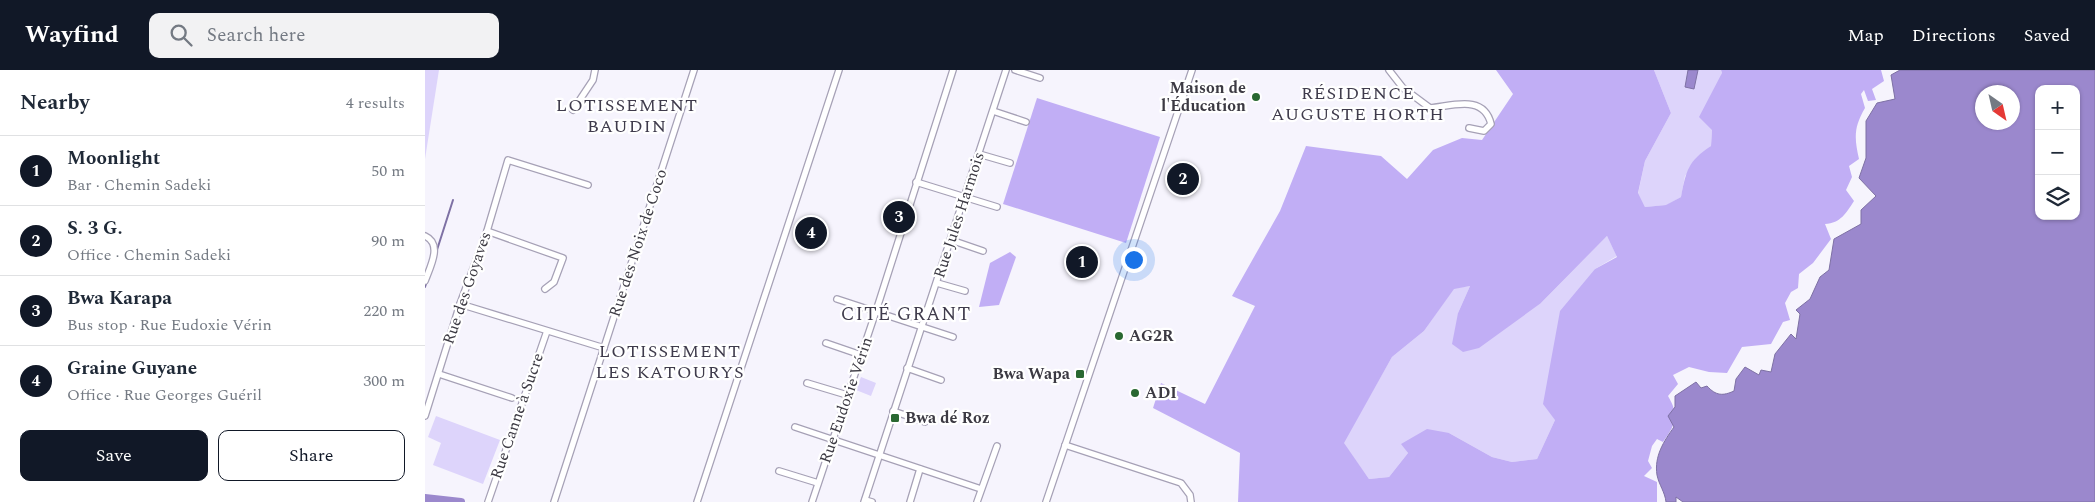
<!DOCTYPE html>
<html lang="en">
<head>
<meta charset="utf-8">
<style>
	body { margin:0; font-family:Spectral,serif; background:#f2f2f3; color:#1f2937 }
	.controls { position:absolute; right:15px; top:15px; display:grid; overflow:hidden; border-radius:10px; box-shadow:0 1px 4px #0004 }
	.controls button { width:45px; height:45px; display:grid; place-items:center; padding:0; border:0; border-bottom:1px solid #e0e1e3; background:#fff; color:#1f2937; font:25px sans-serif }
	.compass { position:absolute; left:1550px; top:15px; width:45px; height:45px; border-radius:50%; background:#fff; box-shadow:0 1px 4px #0004; rotate:146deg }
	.you { position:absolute; left:708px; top:189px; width:18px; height:18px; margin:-12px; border:4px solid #fff; border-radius:50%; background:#1a73e8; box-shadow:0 0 0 8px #1a73e833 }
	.badge { display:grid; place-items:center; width:32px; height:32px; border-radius:50%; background:#111827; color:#fff; font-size:16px; font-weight:700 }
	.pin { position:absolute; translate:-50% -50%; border:2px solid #fff; box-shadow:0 1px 5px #0006 }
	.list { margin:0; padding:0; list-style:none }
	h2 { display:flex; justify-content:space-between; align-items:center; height:65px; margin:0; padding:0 20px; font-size:21px }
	h2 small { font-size:16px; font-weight:400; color:#747a83 }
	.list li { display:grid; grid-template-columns:32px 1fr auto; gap:15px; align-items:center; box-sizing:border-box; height:70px; padding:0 20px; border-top:1px solid #e0e1e3 }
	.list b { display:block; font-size:19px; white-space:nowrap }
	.list p { margin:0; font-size:16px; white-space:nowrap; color:#747a83 }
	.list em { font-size:16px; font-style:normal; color:#747a83 }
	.actions { display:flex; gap:10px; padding:15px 20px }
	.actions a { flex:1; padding:11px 0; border:1px solid #111827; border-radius:10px; text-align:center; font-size:18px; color:#111827 }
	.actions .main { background:#111827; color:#fff }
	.icon { flex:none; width:28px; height:28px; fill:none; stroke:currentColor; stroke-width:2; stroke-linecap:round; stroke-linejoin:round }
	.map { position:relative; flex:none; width:1670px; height:432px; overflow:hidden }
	header { display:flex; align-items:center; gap:30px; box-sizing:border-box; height:70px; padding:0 25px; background:#111827; color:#fff }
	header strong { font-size:24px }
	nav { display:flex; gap:28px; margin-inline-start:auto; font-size:18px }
	.search { width:350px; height:45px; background:#f2f2f3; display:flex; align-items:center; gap:12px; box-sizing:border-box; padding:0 18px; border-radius:10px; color:#747a83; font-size:19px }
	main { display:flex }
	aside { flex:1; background:#fff }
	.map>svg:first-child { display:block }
	.green { fill:#ddd4fb }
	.forest { fill:#c1aef5; fill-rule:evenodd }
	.water { fill:#9b88cd; stroke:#7e71a4; fill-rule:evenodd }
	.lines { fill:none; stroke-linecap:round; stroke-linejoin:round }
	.stream { stroke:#7e71a4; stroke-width:2 }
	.canal { stroke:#9b88cd; stroke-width:8 }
	.street-casing { stroke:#a6a1b6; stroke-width:8 }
	.street { stroke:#fff; stroke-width:5.5 }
	.poi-dot { fill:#296831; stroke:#fff; stroke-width:2 }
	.labels { text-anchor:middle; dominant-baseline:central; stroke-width:4.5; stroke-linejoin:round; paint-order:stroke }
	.poi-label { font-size:16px; font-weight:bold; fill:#3c3a43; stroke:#fff; text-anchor:start }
	.street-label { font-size:16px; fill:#3c3a43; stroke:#fff }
	.neighbourhood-label { font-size:18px; letter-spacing:1px; fill:#3f3b4c; stroke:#fff }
	.quarter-label { font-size:19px; letter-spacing:1px; fill:#3f3b4c; stroke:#fff }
</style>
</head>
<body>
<header>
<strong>Wayfind</strong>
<div class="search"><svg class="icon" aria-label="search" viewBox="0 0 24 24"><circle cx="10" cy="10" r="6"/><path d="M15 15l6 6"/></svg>Search here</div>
<nav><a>Map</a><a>Directions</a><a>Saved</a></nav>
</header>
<main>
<aside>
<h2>Nearby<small>4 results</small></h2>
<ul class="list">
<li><span class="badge">1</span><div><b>Moonlight</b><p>Bar · Chemin Sadeki</p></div><em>50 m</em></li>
<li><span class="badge">2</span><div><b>S. 3 G.</b><p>Office · Chemin Sadeki</p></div><em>90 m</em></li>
<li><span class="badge">3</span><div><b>Bwa Karapa</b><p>Bus stop · Rue Eudoxie Vérin</p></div><em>220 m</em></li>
<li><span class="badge">4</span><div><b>Graine Guyane</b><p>Office · Rue Georges Guéril</p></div><em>300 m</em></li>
</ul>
<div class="actions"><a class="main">Save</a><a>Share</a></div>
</aside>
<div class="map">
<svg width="1670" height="432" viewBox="0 0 1670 432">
	<rect width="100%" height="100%" fill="#f6f4fd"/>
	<!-- green -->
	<g class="green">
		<path d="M 0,0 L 14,0 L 0,89 Z"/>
		<path d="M 1229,0 L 1296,0 L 1297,3 L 1287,60 L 1286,76 L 1260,106 L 1256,127 L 1242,135 L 1220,137 L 1213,124 L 1220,91 L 1246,43 Z"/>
		<path d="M 1182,166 L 1192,186 L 1170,199 L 1130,350 L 1112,389 L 1087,392 L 1067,387 L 1024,363 L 977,374 L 983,383 L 964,407 L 944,409 L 918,373 L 967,287 L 999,261 L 1029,218 L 1045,216 L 1033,243 L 1116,233 Z"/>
		<path d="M 436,307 L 451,313 L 446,326 L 431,320 Z"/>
		<path d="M 11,346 L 75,370 L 58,414 L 8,395 L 16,373 L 3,367 Z"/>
	</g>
	<!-- forest -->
	<g class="forest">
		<path d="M 1071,0 L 1229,0 L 1246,43 L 1220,91 L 1213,123 L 1220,137 L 1241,135 L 1256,127 C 1261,101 1263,91 1286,76 L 1287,60 L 1274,47 L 1297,3 L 1296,0 L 1456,0 L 1459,11 L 1447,19 L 1451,30 L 1443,31 L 1439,20 L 1436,24 L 1440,38 C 1429,57 1429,67 1434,89 L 1424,96 L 1427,107 L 1421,120 L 1429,131 C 1421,143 1416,153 1400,154 L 1406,169 L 1388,193 L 1374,204 L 1373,218 L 1366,222 L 1360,233 L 1365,250 L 1358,252 L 1346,274 L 1317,277 L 1302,303 L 1284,302 L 1264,297 L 1248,305 L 1253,314 L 1243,326 C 1255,346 1250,355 1238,372 L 1232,369 L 1227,376 L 1223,391 L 1227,398 L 1219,406 L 1232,412 L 1232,432 L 813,432 L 815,383 L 728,338 L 736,313 L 780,334 L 830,236 L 807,226 L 855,141 L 881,76 L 956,86 L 982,109 L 1008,80 L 1037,68 L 1057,70 L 1088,24 ZM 1182,166 L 1192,187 L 1170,199 L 1135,241 L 1118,334 L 1130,350 L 1112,389 L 1087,392 L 1067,387 L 1024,363 L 1002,359 L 976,374 L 983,383 L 964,407 L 944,409 L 919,373 L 967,287 L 999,261 L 1029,219 L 1045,216 L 1033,243 L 1027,274 L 1038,282 L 1054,278 L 1116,233 Z"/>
		<path d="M 612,28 L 735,67 L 701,173 L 578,134 Z"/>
		<path d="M 585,182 L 591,187 L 574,235 L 554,237 L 565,193 Z"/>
	</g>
	<!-- water -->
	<g class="water">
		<path d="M 1263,0 L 1273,0 L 1269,19 L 1260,17 Z"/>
		<path d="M 1475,0 L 1670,0 L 1670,432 L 1258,432 L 1251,427 L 1251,432 L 1241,432 C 1240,422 1234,415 1232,405 C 1229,386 1239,371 1249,357 L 1243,346 L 1250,337 L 1250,326 L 1271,312 L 1276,318 L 1282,316 C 1291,326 1298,326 1309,321 L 1311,309 L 1320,297 L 1334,305 L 1336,300 L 1346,302 L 1350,284 L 1366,264 L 1371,269 L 1375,244 L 1371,240 L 1385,229 L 1395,207 L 1404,200 L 1409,169 L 1436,154 L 1436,140 L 1451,126 L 1434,108 L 1441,88 L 1441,51 L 1452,33 L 1470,29 L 1466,5 ZM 1614,19 L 1651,19 L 1651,146 L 1614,146 ZM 1558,22 L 1588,22 L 1588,52 L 1558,52 Z"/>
	</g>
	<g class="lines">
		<!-- stream -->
		<g class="stream">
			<path d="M 11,183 L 28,130"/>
			<path d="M 0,217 L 2,211"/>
		</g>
		<!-- canal -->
		<path class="canal" d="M 0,428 L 36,432"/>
		<defs>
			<g id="street">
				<path d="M 590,0 L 615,8"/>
				<path d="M 964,0 L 978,18 L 1005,38 C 1027,36 1059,24 1066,54 L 1059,61 L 1044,58"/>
				<path d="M 148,40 L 168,10 L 170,0"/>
				<path d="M 568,41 L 601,52"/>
				<path d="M 554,84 L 585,93"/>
				<path d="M 491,112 L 572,137"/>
				<path d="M 62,161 L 138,188 L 129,212 L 120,219"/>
				<path d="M 0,166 C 18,174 5,197 0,211"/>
				<path d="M 526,170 L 558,181"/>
				<path d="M 512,213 L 540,221"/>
				<path d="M 412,229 L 528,267"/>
				<path d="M 35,234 L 179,278"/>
				<path d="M 401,273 L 436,285"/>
				<path d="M 482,298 L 516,310"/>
				<path d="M 14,304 L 87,328"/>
				<path d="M 382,313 L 422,325"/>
				<path d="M 468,341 L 500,352"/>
				<path d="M 0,346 L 35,234 L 62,161 L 83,90 L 163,115"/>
				<path d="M 370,357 L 556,419"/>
				<path d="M 640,375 L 756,413 L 765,425 L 766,432"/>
				<path d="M 354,401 L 393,413"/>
				<path d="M 440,430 L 447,432"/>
				<path d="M 63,432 L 122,261"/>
				<path d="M 129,432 L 269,0"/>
				<path d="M 272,432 L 414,0"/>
				<path d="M 387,432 L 452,238 L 528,0"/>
				<path d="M 439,432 L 581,0"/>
				<path d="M 485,432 L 495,399"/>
				<path d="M 552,432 L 572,376"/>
				<path d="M 621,432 L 767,0"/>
			</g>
		</defs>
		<!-- street casing -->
		<use href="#street" class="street-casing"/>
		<!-- street -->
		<use href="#street" class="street"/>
	</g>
	<!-- markers -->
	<g class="poi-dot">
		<circle cx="831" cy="27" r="5"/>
		<circle cx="694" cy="266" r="5"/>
		<rect x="650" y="299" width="10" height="10" rx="2.5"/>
		<circle cx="710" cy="323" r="5"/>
		<rect x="465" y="343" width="10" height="10" rx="2.5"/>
	</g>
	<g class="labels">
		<!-- poi labels -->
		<g class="poi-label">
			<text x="821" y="18" text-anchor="end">Maison de<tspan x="821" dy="18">l'Éducation</tspan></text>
			<text x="704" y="266">AG2R</text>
			<text x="645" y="304" text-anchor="end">Bwa Wapa</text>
			<text x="720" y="323">ADI</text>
			<text x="480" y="348">Bwa dé Roz</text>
		</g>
		<!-- street labels -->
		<g class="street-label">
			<text transform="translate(534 145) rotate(-72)">Rue Jules Harmois</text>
			<text transform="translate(213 173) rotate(-72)">Rue des Noix de Coco</text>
			<text transform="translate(42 218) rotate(-71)">Rue des Goyaves</text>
			<text transform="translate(421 330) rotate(-71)">Rue Eudoxie Vérin</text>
			<text transform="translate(92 346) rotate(-71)">Rue Canne à Sucre</text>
		</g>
		<!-- neighbourhood labels -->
		<g class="neighbourhood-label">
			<text x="933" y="23">RÉSIDENCE<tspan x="933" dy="21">AUGUSTE HORTH</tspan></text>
			<text x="202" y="35">LOTISSEMENT<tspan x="202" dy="21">BAUDIN</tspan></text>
			<text x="245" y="281">LOTISSEMENT<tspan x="245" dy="21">LES KATOURYS</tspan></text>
		</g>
		<!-- quarter labels -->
		<g class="quarter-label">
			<text x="481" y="244">CITÉ GRANT</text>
		</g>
	</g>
</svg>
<div class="controls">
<button>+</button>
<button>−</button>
<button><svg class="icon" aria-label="layers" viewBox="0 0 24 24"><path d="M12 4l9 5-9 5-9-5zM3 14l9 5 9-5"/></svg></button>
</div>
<svg class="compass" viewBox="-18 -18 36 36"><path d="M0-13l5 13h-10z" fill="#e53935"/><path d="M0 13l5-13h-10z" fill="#747a83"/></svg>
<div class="you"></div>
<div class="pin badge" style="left:657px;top:192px">1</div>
<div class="pin badge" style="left:758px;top:109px">2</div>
<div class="pin badge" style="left:474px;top:147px">3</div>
<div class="pin badge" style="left:386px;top:163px">4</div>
</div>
</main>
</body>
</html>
